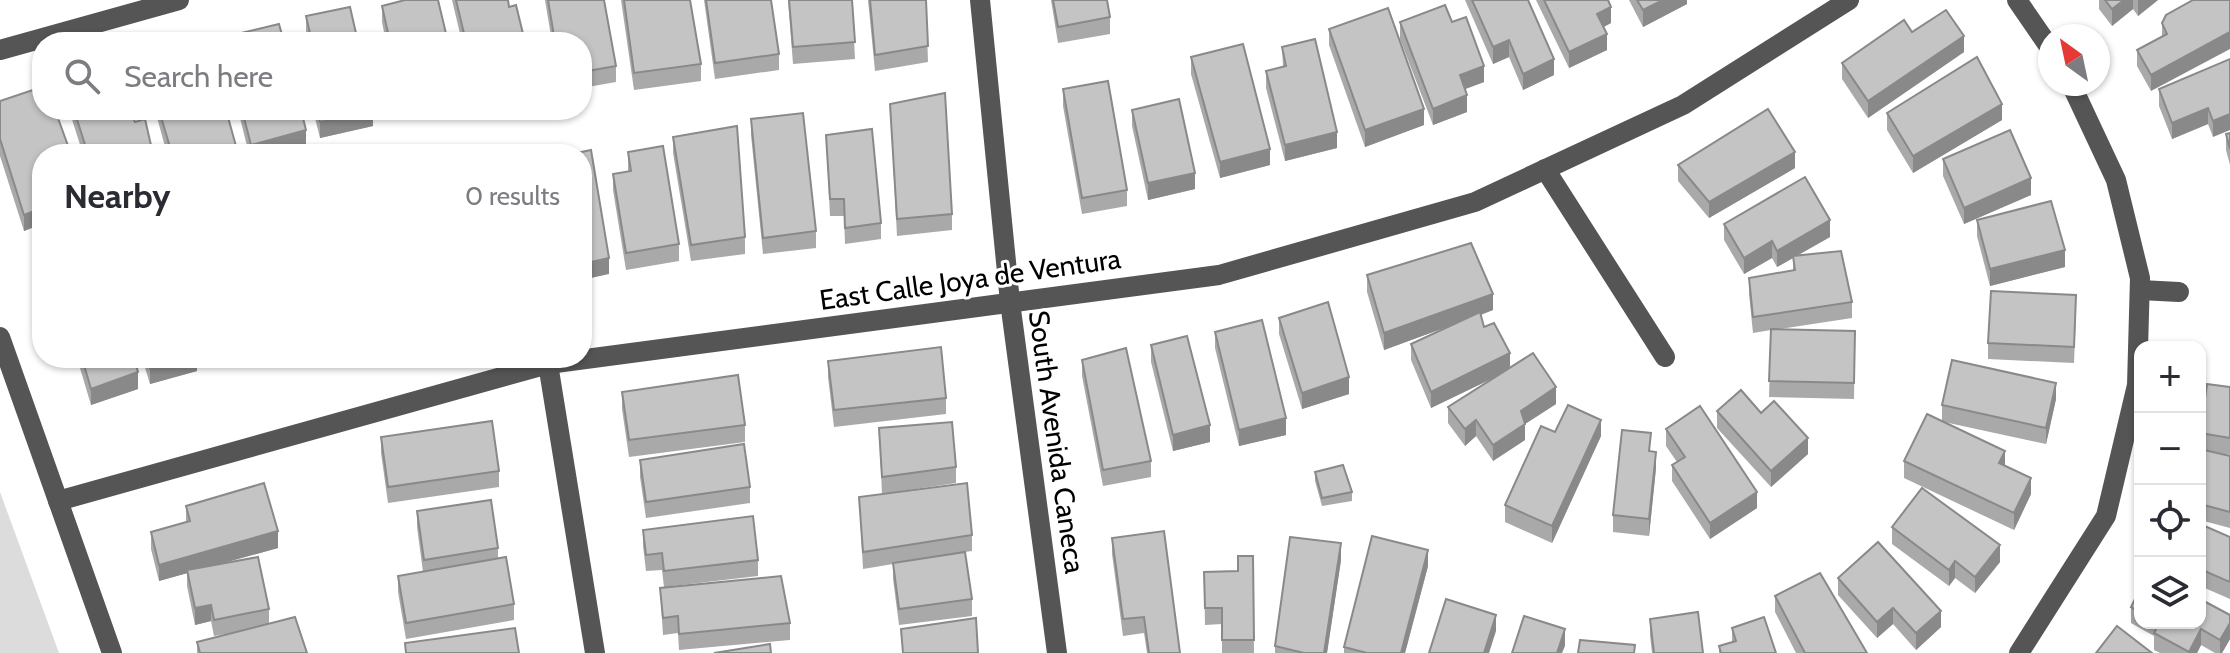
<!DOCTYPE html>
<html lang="en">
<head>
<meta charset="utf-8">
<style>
	body { margin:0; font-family:Cabin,sans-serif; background:#f7f7f7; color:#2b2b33 }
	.controls { position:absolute; right:24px; bottom:24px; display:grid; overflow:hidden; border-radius:16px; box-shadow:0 2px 6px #0004 }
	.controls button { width:72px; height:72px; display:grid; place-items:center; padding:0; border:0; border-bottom:2px solid #e1e1e2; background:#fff; color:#2b2b33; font:40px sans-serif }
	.compass { position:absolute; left:2038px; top:24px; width:72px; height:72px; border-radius:50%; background:#fff; box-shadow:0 2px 6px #0004; rotate:327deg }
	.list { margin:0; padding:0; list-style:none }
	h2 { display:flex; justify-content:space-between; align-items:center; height:104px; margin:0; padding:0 32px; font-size:34px }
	h2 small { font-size:26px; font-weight:400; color:#7c7c81 }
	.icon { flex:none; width:44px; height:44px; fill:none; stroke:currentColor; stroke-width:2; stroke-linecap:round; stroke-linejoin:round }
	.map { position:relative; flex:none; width:2230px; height:653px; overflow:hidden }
	.search { position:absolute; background:#fff; box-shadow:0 2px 6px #0004; left:32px; top:32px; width:560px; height:88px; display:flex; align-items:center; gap:20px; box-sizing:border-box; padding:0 28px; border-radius:32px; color:#7c7c81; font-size:30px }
	.panel { position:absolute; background:#fff; box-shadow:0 2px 6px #0004; left:32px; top:144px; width:560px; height:224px; border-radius:32px }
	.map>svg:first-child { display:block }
	.green { fill:#dcdcdc }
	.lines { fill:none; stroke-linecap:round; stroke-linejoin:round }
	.minor { stroke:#555; stroke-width:20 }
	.wall { fill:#a9a9a9 }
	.shaded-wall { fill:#898989 }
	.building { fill:#c4c4c4; stroke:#898989; stroke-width:2 }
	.labels { text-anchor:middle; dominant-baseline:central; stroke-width:6; stroke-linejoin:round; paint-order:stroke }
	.street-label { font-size:28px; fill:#000; stroke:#fff }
</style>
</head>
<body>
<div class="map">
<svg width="2230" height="653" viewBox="0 0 2230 653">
	<rect width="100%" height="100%" fill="#fff"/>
	<!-- green -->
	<path class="green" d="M 0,492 L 59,653 L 0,653 Z"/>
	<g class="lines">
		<!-- minor -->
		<g class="minor">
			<path d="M 980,0 L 1010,302 L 1057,653"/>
			<path d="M 2017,0 L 2050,48"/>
			<path d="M 0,50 L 179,0"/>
			<path d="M 1545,169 L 1665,357"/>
			<path d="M 2140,290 L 2179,292"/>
			<path d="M 0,337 L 112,653"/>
			<path d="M 548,364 L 595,653"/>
			<path d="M 58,501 L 548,364 L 1219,275 L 1475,202 L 1683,105 L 1849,0"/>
			<path d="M 2019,653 L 2106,516 L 2137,385 L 2140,278 L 2116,180 L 2071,84"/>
		</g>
	</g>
	<!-- wall -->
	<g class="wall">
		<path d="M 402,0 L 438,0 L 448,42 L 386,42 L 382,22 L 382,6 L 402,1 Z"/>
		<path d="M 452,0 L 508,0 L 509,7 L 525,42 L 462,42 Z"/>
		<path d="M 545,0 L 604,0 L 616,66 L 616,82 L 582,88 L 582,42 L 552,42 Z"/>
		<path d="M 621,0 L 690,0 L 701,64 L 701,81 L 634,90 Z"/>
		<path d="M 704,0 L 771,0 L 779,54 L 779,70 L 715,79 Z"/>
		<path d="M 788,0 L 852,0 L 855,59 L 793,64 Z"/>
		<path d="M 868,0 L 926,0 L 928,62 L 875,71 Z"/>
		<path d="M 1051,0 L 1107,0 L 1110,17 L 1110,34 L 1058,43 Z"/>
		<path d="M 1465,0 L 1528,0 L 1554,75 L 1523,90 L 1509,57 L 1493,64 Z"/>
		<path d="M 1536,0 L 1608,0 L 1611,23 L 1604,27 L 1607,50 L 1569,68 Z"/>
		<path d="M 1629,0 L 1687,0 L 1687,4 L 1643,27 Z"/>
		<path d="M 2099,0 L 2158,0 L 2138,16 L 2133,9 L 2112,26 L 2099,9 Z"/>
		<path d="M 2193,0 L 2151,91 L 2137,66 L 2137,50 L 2162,36 L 2162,23 Z"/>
		<path d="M 306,16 L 358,42 L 308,42 L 306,33 Z"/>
		<path d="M 1400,22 L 1484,82 L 1465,89 L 1467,112 L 1433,125 L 1400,39 Z"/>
		<path d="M 1329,29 L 1424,125 L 1365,147 L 1329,45 Z"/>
		<path d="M 1912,32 L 1964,52 L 1868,118 L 1842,79 L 1842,63 Z"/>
		<path d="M 1282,47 L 1337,148 L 1285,161 L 1266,88 L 1266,71 L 1283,67 Z"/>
		<path d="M 1191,57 L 1270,165 L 1220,178 L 1191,74 Z"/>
		<path d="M 2230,59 L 2213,137 L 2208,124 L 2172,139 L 2159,106 L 2159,89 Z"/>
		<path d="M 1063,89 L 1127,190 L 1127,206 L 1082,214 L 1063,106 Z"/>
		<path d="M 0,101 L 42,154 L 42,224 L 24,231 L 0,156 Z"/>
		<path d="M 890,104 L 952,214 L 952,230 L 897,236 Z"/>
		<path d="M 69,110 L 130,110 L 135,122 L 153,154 L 83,154 Z"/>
		<path d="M 155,110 L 226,110 L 236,154 L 167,154 Z"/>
		<path d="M 238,110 L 301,110 L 306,147 L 278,154 L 249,154 Z"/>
		<path d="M 313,110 L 373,110 L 373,126 L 320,138 Z"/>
		<path d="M 1132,110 L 1195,189 L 1148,200 L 1132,126 Z"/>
		<path d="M 1887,113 L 2002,120 L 1913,173 L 1887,130 Z"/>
		<path d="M 751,119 L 816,231 L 816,248 L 763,254 L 751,135 Z"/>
		<path d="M 2230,133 L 2230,165 L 2226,150 L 2226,134 Z"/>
		<path d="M 826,135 L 881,223 L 881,239 L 845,244 L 844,216 L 830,216 Z"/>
		<path d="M 673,137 L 745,237 L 745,254 L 691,261 L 673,153 Z"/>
		<path d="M 628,152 L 679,244 L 679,261 L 626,270 L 613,190 L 613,174 L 628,171 Z"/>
		<path d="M 1943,159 L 2031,195 L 1964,224 L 1943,176 Z"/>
		<path d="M 1678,165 L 1795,168 L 1709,218 L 1678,181 Z"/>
		<path d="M 1977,220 L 2065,267 L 1990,286 L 1977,236 Z"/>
		<path d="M 1724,224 L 1830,237 L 1798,255 L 1852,302 L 1852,318 L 1780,329 L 1855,331 L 1854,399 L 1769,397 L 1771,330 L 1753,333 L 1749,294 L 1749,278 L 1793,270 L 1793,258 L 1777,267 L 1772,258 L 1744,274 L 1724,240 Z"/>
		<path d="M 1367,275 L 1493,310 L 1481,315 L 1484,327 L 1510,368 L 1556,404 L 1525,424 L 1525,440 L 1493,461 L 1476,436 L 1465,446 L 1448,423 L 1448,407 L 1495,377 L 1431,408 L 1411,360 L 1411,344 L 1452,325 L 1384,350 L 1367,292 Z"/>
		<path d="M 2076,312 L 2074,363 L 1988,359 L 1988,343 Z"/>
		<path d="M 1279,318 L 1349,394 L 1302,409 L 1279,334 Z"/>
		<path d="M 1215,332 L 1286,435 L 1239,446 L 1215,348 Z"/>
		<path d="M 1151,345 L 1210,442 L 1173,451 L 1151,362 Z"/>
		<path d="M 77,358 L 134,358 L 138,389 L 91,405 Z"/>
		<path d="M 142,358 L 197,358 L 197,371 L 150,384 Z"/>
		<path d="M 1082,360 L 1151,461 L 1151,477 L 1103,486 L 1082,376 Z"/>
		<path d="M 828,361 L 946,398 L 946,414 L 834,427 L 828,377 Z"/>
		<path d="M 2230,387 L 2230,455 L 2212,452 L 2230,456 L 2230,528 L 2200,520 L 2200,430 Z"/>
		<path d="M 622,392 L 745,425 L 745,442 L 629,457 L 622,409 Z"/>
		<path d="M 2056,399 L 2046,444 L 1944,422 L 2005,465 L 2031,494 L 2014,530 L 1904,478 L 1904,461 L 1942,421 L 1942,405 Z"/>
		<path d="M 1717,411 L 1761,413 L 1808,454 L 1771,487 L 1717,428 Z"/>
		<path d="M 879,428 L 956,467 L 956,483 L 882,494 Z"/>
		<path d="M 1666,429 L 1757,508 L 1710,539 L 1672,481 L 1672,465 L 1677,462 L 1666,446 Z"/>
		<path d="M 1555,432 L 1601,436 L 1552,543 L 1505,522 L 1505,505 Z"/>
		<path d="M 381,437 L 499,471 L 499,487 L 388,503 L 381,453 Z"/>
		<path d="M 1651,451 L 1656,468 L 1649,536 L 1613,532 L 1613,515 Z"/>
		<path d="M 640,460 L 750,487 L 750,503 L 646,518 L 640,477 Z"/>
		<path d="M 1315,472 L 1352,492 L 1352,501 L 1322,506 L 1315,481 Z"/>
		<path d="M 859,497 L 972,535 L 972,551 L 965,552 L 972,599 L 972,616 L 899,625 L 893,579 L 893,564 L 863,569 Z"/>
		<path d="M 186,506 L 278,548 L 222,563 L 269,609 L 269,624 L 307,653 L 197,653 L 197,642 L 237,632 L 214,636 L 211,621 L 195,625 L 187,586 L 187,573 L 159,581 L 151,549 L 151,532 L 186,522 Z"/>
		<path d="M 417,511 L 498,548 L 498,558 L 514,604 L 514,620 L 406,639 L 398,592 L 398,576 L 423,572 L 417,527 Z"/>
		<path d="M 2200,524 L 2230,537 L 2230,599 L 2200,586 Z"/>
		<path d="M 1892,527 L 2000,562 L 1975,593 L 1955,578 L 1949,586 L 1892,544 Z"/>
		<path d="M 643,530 L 758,560 L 758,576 L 664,587 L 662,570 L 646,571 L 643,546 Z"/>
		<path d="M 1112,538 L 1180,653 L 1147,653 L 1144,633 L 1123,636 L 1112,554 Z"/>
		<path d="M 1253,556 L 1254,653 L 1222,653 L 1222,624 L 1205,625 L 1204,572 L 1238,571 Z"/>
		<path d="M 1341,560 L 1327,653 L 1275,653 L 1275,646 Z"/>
		<path d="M 1428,566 L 1405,653 L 1344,653 L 1344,647 Z"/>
		<path d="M 1838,578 L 1941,627 L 1916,650 L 1893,624 L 1877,638 L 1838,595 Z"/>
		<path d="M 660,588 L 790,623 L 790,640 L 679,650 L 678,633 L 663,635 Z"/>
		<path d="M 2140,589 L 2140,623 L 2200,623 L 2230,639 L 2222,653 L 2215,653 L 2201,645 L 2197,653 L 2160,653 L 2154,650 L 2154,636 L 2131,623 L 2131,607 Z"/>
		<path d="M 1775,596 L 1867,653 L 1796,653 L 1775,612 Z"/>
		<path d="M 1650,619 L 1703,653 L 1652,653 L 1650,635 Z"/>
		<path d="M 1732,628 L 1776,653 L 1719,653 L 1719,646 L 1732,642 Z"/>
	</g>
	<!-- shaded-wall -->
	<g class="shaded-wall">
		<path d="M 1663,0 L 1687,0 L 1687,4 L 1643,27 L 1643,10 Z"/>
		<path d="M 2124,0 L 2133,0 L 2133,9 L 2112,26 L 2112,9 Z"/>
		<path d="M 2138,0 L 2158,0 L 2138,16 Z"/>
		<path d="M 1611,7 L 1611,23 L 1597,30 L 1597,14 Z"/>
		<path d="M 2230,32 L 2230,49 L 2151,91 L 2151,75 Z"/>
		<path d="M 1607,34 L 1607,50 L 1569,68 L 1569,52 Z"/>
		<path d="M 1964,36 L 1964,52 L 1868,118 L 1868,101 Z"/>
		<path d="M 1509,40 L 1509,57 L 1493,64 L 1493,47 Z"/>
		<path d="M 1554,59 L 1554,75 L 1523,90 L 1523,74 Z"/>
		<path d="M 1484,66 L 1484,82 L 1460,91 L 1460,75 Z"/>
		<path d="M 1467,95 L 1467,112 L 1433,125 L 1433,109 Z"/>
		<path d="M 2002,104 L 2002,120 L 1913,173 L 1913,156 Z"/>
		<path d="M 2208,108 L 2208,124 L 2172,139 L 2172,123 Z"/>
		<path d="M 1424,109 L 1424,125 L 1365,147 L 1365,130 Z"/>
		<path d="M 370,110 L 373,110 L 373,126 L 320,138 L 320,122 Z"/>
		<path d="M 404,110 L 440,110 L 404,118 Z"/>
		<path d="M 2230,114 L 2230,130 L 2213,137 L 2213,121 Z"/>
		<path d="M 306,130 L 306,147 L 278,154 L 251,154 L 251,145 Z"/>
		<path d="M 1337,132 L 1337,148 L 1285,161 L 1285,145 Z"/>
		<path d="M 236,146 L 236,154 L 210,154 Z"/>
		<path d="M 1270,149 L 1270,165 L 1220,178 L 1220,162 Z"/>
		<path d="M 1795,152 L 1795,168 L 1709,218 L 1709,202 Z"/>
		<path d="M 1195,173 L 1195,189 L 1148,200 L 1148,183 Z"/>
		<path d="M 2031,178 L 2031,195 L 1964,224 L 1964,208 Z"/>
		<path d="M 42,208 L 42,224 L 24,231 L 24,215 Z"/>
		<path d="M 1830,220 L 1830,237 L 1777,267 L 1777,251 Z"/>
		<path d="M 1772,241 L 1772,258 L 1744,274 L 1744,258 Z"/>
		<path d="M 2065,250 L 2065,267 L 1990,286 L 1990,269 Z"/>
		<path d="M 609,258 L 609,274 L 582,280 L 582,264 Z"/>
		<path d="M 1493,294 L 1493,310 L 1384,350 L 1384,333 Z"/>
		<path d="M 1510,353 L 1510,370 L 1431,408 L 1431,392 Z"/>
		<path d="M 184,358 L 197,358 L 197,371 L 150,384 L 150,368 Z"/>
		<path d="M 138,372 L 138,389 L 91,405 L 91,389 Z"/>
		<path d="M 1349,377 L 1349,394 L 1302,409 L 1302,393 Z"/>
		<path d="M 2056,383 L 2056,399 L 2046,444 L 2046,428 Z"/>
		<path d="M 1556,387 L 1556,404 L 1525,424 L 1525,440 L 1493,461 L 1493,445 L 1521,411 Z"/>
		<path d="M 1286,418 L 1286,435 L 1239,446 L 1239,430 Z"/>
		<path d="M 1476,420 L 1476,436 L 1465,446 L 1465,429 Z"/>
		<path d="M 1601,420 L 1601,436 L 1552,543 L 1552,526 Z"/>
		<path d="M 1210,425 L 1210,442 L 1173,451 L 1173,435 Z"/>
		<path d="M 1808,438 L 1808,454 L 1771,487 L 1771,471 Z"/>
		<path d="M 2005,451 L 2005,467 L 1999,463 Z"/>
		<path d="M 1656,452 L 1656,468 L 1649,536 L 1649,519 Z"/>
		<path d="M 2031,478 L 2031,494 L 2014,530 L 2014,513 Z"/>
		<path d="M 1757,492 L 1757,508 L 1710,539 L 1710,523 Z"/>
		<path d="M 278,531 L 278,548 L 159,581 L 159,565 Z"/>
		<path d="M 1341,543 L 1341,560 L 1327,653 L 1324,653 Z"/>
		<path d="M 2000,545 L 2000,562 L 1975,593 L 1975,577 Z"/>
		<path d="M 1428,550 L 1428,566 L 1405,653 L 1401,653 Z"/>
		<path d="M 1955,561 L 1955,578 L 1949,586 L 1949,570 Z"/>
		<path d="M 211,605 L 211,621 L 195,625 L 195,608 Z"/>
		<path d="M 1893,608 L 1893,624 L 1877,638 L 1877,622 Z"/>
		<path d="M 1941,611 L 1941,627 L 1916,650 L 1916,633 Z"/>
		<path d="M 1496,615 L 1496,631 L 1489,653 L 1484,653 Z"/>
		<path d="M 2230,623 L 2230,639 L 2222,653 L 2220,653 L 2220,640 Z"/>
		<path d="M 1565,629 L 1565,646 L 1562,653 L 1557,653 Z"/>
		<path d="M 2201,629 L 2201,645 L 2197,653 L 2189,653 Z"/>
	</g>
	<!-- building -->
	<g class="building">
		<path d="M 405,0 L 438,0 L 448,42 L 390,42 L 382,6 Z"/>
		<path d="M 456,0 L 508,0 L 509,7 L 516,5 L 525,42 L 466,42 Z"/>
		<path d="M 548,0 L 604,0 L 616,66 L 582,72 L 582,42 L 555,42 Z"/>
		<path d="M 624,0 L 690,0 L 701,64 L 634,73 Z"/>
		<path d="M 706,0 L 771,0 L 779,54 L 715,63 Z"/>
		<path d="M 789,0 L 852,0 L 855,42 L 793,47 Z"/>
		<path d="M 870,0 L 926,0 L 928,46 L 875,55 Z"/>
		<path d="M 1053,0 L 1107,0 L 1110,17 L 1058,27 Z"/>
		<path d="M 1472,0 L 1528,0 L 1554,59 L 1523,74 L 1509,40 L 1493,47 Z"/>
		<path d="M 1544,0 L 1608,0 L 1611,7 L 1597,14 L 1607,34 L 1569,52 Z"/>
		<path d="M 1637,0 L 1663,0 L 1643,10 Z"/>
		<path d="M 2105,0 L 2124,0 L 2112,9 Z"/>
		<path d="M 2193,0 L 2230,0 L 2230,32 L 2151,75 L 2137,50 L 2167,34 L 2162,23 L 2166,15 Z"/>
		<path d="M 1445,5 L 1452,22 L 1466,17 L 1484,66 L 1460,75 L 1467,95 L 1433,109 L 1400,22 Z"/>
		<path d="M 350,7 L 358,42 L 312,42 L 306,16 Z"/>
		<path d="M 1388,8 L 1424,109 L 1365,130 L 1329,29 Z"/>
		<path d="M 1946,10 L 1964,36 L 1868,101 L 1842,63 L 1904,20 L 1912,32 Z"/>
		<path d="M 279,24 L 284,42 L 225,42 L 224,37 Z"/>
		<path d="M 1315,39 L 1337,132 L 1285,145 L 1266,71 L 1286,66 L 1282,47 Z"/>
		<path d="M 1243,44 L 1270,149 L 1220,162 L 1191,57 Z"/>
		<path d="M 1977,57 L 2002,104 L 1913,156 L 1887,113 Z"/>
		<path d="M 2230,59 L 2230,114 L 2213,121 L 2208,108 L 2172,123 L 2159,89 Z"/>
		<path d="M 1108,81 L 1127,190 L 1082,198 L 1063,89 Z"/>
		<path d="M 42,87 L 42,110 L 55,110 L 71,154 L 42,154 L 42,208 L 24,215 L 0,139 L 0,101 Z"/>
		<path d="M 945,93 L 952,214 L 897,219 L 890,104 Z"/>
		<path d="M 1179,99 L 1195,173 L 1148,183 L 1132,110 Z"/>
		<path d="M 1768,109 L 1795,152 L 1709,202 L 1678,165 Z"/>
		<path d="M 74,110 L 130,110 L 135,122 L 145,119 L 153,154 L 88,154 Z"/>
		<path d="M 159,110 L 226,110 L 236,146 L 210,154 L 172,154 Z"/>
		<path d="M 242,110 L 301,110 L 306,130 L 251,145 Z"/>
		<path d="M 317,110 L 370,110 L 320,122 Z"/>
		<path d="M 803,113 L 816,231 L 763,238 L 751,119 Z"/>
		<path d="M 737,126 L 745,237 L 691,245 L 673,137 Z"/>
		<path d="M 872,129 L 881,223 L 845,228 L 844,199 L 830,199 L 826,135 Z"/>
		<path d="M 2010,130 L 2031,178 L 1964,208 L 1943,159 Z"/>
		<path d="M 2230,133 L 2230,149 L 2226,134 Z"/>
		<path d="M 663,146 L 679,244 L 626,253 L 613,174 L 631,171 L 628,152 Z"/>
		<path d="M 591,150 L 609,258 L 582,264 L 582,154 L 572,154 Z"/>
		<path d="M 1805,177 L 1830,220 L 1777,251 L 1772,241 L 1744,258 L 1724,224 Z"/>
		<path d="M 2051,201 L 2065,250 L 1990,269 L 1977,220 Z"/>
		<path d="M 1471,243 L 1493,294 L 1384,333 L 1367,275 Z"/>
		<path d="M 1841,251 L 1852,302 L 1753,317 L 1749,278 L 1795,270 L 1793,256 Z"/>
		<path d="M 1991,291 L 2076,295 L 2074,347 L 1988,343 Z"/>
		<path d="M 1328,302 L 1349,377 L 1302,393 L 1279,318 Z"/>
		<path d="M 1480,312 L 1484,327 L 1494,323 L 1510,353 L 1431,392 L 1411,344 Z"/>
		<path d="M 1262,320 L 1286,418 L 1239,430 L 1215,332 Z"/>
		<path d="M 1771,329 L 1855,331 L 1854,383 L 1769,381 Z"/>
		<path d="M 1187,336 L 1210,425 L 1173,435 L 1151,345 Z"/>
		<path d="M 941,347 L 946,398 L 834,410 L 828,361 Z"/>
		<path d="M 1126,348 L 1151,461 L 1103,470 L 1082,360 Z"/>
		<path d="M 1533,353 L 1556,387 L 1521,411 L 1525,424 L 1493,445 L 1476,420 L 1465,429 L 1448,407 Z"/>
		<path d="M 82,358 L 134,358 L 138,372 L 91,389 Z"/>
		<path d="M 147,358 L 184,358 L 150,368 Z"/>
		<path d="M 1952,360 L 2056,383 L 2046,428 L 1942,405 Z"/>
		<path d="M 738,375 L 745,425 L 629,440 L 622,392 Z"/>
		<path d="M 2207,384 L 2230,387 L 2230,438 L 2200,433 Z"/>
		<path d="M 1741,390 L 1761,413 L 1774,401 L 1808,438 L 1771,471 L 1717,411 Z"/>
		<path d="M 1568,405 L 1601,420 L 1552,526 L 1505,505 L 1541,426 L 1555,432 Z"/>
		<path d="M 1700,406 L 1757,492 L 1710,523 L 1672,465 L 1685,457 L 1666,429 Z"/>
		<path d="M 1927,414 L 2005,451 L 1999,463 L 2031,478 L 2014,513 L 1904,461 Z"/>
		<path d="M 492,421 L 499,471 L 388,487 L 381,437 Z"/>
		<path d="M 952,422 L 956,467 L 882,477 L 879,428 Z"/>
		<path d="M 1622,430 L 1651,433 L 1649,451 L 1656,452 L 1649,519 L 1613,515 Z"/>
		<path d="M 744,444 L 750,487 L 646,502 L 640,460 Z"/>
		<path d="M 2200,449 L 2230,456 L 2230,512 L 2200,504 Z"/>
		<path d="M 1343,465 L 1352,492 L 1322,498 L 1315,472 Z"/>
		<path d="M 264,483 L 278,531 L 159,565 L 151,532 L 190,521 L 186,506 Z"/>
		<path d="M 967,483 L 972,535 L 863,552 L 859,497 Z"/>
		<path d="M 1922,488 L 2000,545 L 1975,577 L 1955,561 L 1949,570 L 1892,527 Z"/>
		<path d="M 491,500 L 498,548 L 424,560 L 417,511 Z"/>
		<path d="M 753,516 L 758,560 L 664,571 L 662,553 L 646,555 L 643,530 Z"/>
		<path d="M 2200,524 L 2230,537 L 2230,582 L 2200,569 Z"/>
		<path d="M 1164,531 L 1180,653 L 1149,653 L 1144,617 L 1123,619 L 1112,538 Z"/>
		<path d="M 1372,536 L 1428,550 L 1401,653 L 1367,653 L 1344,647 Z"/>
		<path d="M 1290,537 L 1341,543 L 1324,653 L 1304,653 L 1275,646 Z"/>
		<path d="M 1878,542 L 1941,611 L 1916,633 L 1893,608 L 1877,622 L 1838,578 Z"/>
		<path d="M 965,552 L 972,599 L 899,609 L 893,563 Z"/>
		<path d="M 1238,556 L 1253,556 L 1254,640 L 1222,640 L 1222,608 L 1205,608 L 1204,572 L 1238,571 Z"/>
		<path d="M 258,557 L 269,609 L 214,620 L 211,605 L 195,608 L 187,570 Z"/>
		<path d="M 506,557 L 514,604 L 406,623 L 398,576 Z"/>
		<path d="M 1820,573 L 1867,653 L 1805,653 L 1775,596 Z"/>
		<path d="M 781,576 L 790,623 L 679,634 L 678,616 L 663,618 L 660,588 Z"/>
		<path d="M 2140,589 L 2140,612 L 2131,607 Z"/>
		<path d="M 1446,599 L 1496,615 L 1484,653 L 1429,653 Z"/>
		<path d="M 2200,599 L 2230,615 L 2230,623 L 2220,640 L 2201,629 L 2189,652 L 2154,633 L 2159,623 L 2200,623 Z"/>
		<path d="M 1698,612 L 1703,653 L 1654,653 L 1650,619 Z"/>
		<path d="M 1524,616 L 1565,629 L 1557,653 L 1512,653 Z"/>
		<path d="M 295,617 L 307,653 L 200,653 L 197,642 Z"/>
		<path d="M 1764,617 L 1776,653 L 1721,653 L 1719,646 L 1736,641 L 1732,628 Z"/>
		<path d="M 976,618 L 978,653 L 903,653 L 901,629 Z"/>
		<path d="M 2117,626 L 2152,653 L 2096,653 Z"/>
		<path d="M 515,628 L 519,653 L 406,653 L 405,643 Z"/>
		<path d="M 1580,640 L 1635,645 L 1634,653 L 1578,653 Z"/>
		<path d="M 770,644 L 771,653 L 714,653 Z"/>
	</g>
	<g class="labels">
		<!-- street labels -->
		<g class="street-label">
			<text transform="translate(970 279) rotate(-8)">East Calle Joya de Ventura</text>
			<text transform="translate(1057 442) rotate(82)">South Avenida Caneca</text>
		</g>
	</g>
</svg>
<div class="controls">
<button>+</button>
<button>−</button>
<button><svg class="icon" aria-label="locate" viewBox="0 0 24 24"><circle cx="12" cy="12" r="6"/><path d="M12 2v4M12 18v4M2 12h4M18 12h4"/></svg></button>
<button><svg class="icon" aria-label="layers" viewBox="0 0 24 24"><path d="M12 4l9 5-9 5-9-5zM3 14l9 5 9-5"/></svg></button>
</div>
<svg class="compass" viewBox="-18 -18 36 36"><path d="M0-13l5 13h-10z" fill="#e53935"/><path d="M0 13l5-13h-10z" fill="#7c7c81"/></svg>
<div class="search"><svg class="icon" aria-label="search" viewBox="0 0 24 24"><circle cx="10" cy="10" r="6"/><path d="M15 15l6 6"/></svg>Search here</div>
<section class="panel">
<h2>Nearby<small>0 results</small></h2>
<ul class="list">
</ul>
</section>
</div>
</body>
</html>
